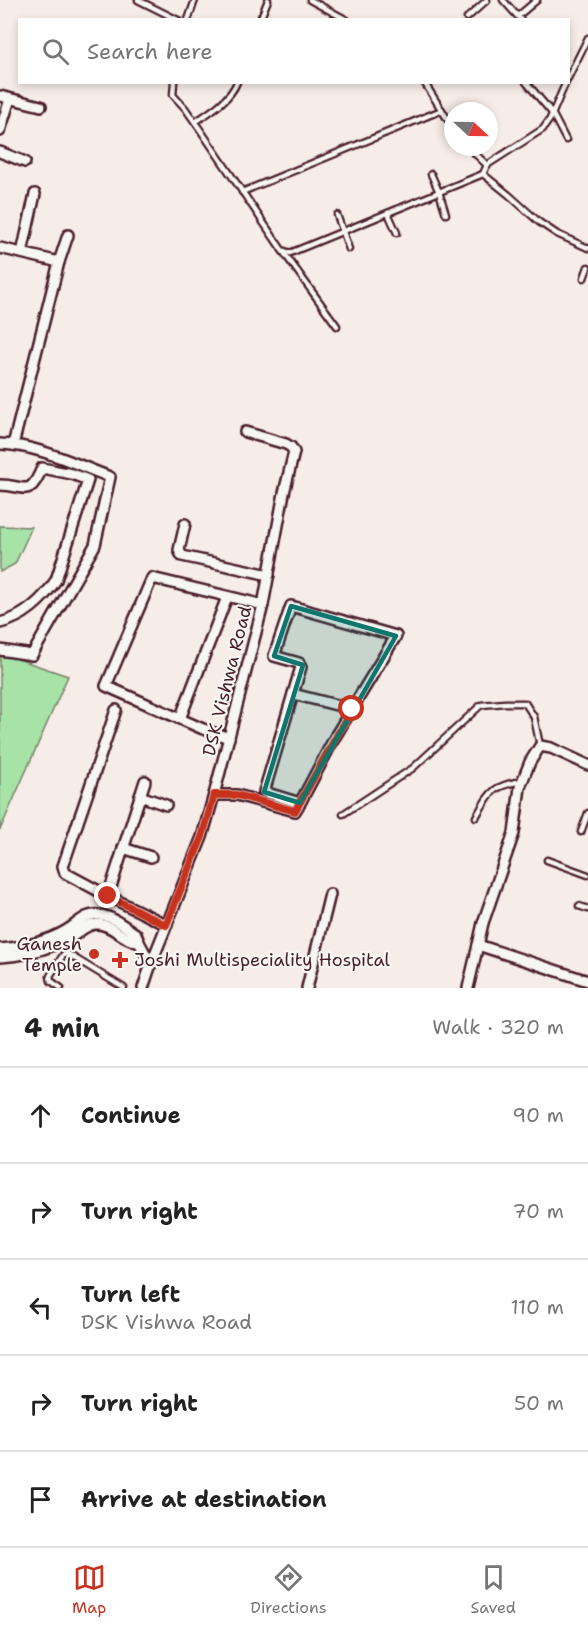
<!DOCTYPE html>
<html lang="en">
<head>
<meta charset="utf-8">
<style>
	body { margin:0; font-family:"Shantell Sans",sans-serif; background:#f6f6f6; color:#222 }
	.compass { position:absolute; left:444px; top:102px; width:54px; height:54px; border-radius:50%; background:#fff; box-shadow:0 3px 9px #0003; rotate:112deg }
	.stop { position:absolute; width:18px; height:18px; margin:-14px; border:4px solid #c8321e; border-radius:50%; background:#fff }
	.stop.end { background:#c8321e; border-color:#fff; box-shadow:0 2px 6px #0008 }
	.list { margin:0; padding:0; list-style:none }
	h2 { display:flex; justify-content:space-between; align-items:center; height:78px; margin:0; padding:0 24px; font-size:26px }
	h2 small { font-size:20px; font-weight:400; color:#767676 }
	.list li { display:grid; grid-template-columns:39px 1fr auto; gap:18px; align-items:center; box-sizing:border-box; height:96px; padding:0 24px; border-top:2px solid #e0e0e0 }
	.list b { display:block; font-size:22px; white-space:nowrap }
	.list p { margin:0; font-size:20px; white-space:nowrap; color:#767676 }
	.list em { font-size:20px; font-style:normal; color:#767676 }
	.icon { flex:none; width:33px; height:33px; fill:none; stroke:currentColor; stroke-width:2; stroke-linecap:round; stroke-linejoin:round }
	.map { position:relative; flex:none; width:588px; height:988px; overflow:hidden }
	.search { position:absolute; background:#fff; box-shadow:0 3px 9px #0003; left:18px; right:18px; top:18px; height:66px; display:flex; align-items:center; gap:15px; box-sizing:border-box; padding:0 21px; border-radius:0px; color:#767676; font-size:22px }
	.sheet { height:558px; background:#fff }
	nav { display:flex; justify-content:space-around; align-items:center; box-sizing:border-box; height:84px; border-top:2px solid #e0e0e0; background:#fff; font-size:16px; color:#767676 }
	nav a { display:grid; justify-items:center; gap:3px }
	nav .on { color:#c8321e }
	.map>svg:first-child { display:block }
	.green { fill:#a7e2a7; stroke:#788069; stroke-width:1.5 }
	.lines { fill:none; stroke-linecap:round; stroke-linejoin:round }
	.service-casing { stroke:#4a1f2b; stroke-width:9 }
	.minor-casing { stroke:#4a1f2b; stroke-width:14 }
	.service { stroke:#f6f6f2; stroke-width:4.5 }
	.minor { stroke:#f6f6f2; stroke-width:9 }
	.route { stroke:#c8321e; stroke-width:8 }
	.marked { fill:#0f766e; fill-opacity:0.2; stroke:#0f766e; stroke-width:4.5; stroke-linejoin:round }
	.poi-dot { fill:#c8321e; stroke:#f6f6f2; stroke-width:2 }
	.labels { text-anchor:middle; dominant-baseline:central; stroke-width:4.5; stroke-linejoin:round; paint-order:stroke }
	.street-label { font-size:18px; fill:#4a1f2b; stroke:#f6f6f2 }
	.poi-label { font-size:18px; fill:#4a1f2b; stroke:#f6f6f2; text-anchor:end }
</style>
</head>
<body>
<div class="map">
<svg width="588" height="988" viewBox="0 0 588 988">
	<rect width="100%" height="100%" fill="#f7ede8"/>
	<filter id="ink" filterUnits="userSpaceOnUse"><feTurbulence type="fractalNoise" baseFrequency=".0167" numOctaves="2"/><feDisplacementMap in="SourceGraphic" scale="12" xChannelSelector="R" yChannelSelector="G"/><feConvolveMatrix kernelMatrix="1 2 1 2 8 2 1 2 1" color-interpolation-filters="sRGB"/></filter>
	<g filter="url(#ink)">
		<!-- green -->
		<g class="green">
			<path d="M 0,526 L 32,527 L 15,564 L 0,572 Z"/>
			<path d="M 0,653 L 68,676 L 0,830 Z"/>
		</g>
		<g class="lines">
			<defs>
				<g id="service">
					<path d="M 138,0 L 178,20"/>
					<path d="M 310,0 L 347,20"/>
					<path d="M 503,0 L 521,20"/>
					<path d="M 518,16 L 537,0"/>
					<path d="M 467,18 L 487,0"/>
					<path d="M 188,20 L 195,0"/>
					<path d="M 260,20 L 268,0"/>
					<path d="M 568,78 L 588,38"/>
					<path d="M 174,82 L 173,95 L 185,108 L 199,128 L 282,250 L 290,253 L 483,174 L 487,165"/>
					<path d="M 424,82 L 453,128"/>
					<path d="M 526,82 L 552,113 L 566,140"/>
					<path d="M 195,122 C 210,112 230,100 237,82"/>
					<path d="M 468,147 L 487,165 L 543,129 L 550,119 L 566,82"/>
					<path d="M 431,174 L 439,192 L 446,214"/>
					<path d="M 483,174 L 509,195 L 539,222 L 557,234 L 588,248"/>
					<path d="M 242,192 L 442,110"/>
					<path d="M 388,213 L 397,233"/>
					<path d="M 337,215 L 349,249"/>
					<path d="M 282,250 L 337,326"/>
					<path d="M 584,278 L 588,267"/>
					<path d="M 343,814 L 413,768 L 481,705 L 505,703 L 525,703 L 534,717 L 540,746"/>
					<path d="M 476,817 C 491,791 492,786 522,781"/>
					<path d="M 581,832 L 588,813"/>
					<path d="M 547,860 L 588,875"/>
					<path d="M 579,906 L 588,909"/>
					<path d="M 61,988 L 51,981 L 50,976 L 63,955 L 68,954 L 124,988"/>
				</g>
				<g id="minor">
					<path d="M 0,96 L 41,106"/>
					<path d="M 0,131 L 10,99"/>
					<path d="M 0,152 L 25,162"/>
					<path d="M 0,248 L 59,262"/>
					<path d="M 22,253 L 35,194"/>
					<path d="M 0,444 C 38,445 75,464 110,477 L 95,545 L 32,655 L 0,650"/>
					<path d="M 13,445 L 59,262 L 68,235"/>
					<path d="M 0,485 C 26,485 29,499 42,468 L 72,474 L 88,480 L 56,580 C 43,600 23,618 0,623"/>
					<path d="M 185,524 L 179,550 L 182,556 L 269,575"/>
					<path d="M 293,694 L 352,709"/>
					<path d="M 180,719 L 227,597"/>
					<path d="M 229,738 L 203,729 L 106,686 L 152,578 L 263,605"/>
					<path d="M 588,765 L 551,748 L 540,746 L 530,762 L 520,787 L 514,833 L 483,923 L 478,945 L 588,981"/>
					<path d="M 145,781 L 108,896 L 167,925"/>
					<path d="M 214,795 L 237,795 L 295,811 L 300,803 L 336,735 L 396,636 L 291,606 L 274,656 L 299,663 L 301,667 L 264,792 L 300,803"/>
					<path d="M 140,796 L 166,805"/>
					<path d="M 123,848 L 151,857"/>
					<path d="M 108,896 L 65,873 L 63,866 L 116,710"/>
					<path d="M 0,949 C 23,947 47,942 67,930 C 78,924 85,913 99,915 C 113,916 125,927 136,934 L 139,942 L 151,964"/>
					<path d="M 0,957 C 25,956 45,950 68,939 C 77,935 85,924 96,924 C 112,923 123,941 139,942"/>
					<path d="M 143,988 L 151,964 L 202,837 L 214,795 L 263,605 L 284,493 L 294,452 L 291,447 L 286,444 L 245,432"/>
					<path d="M 307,988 L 330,894"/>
					<path d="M 468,988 L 478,945"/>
				</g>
			</defs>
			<!-- service casing -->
			<use href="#service" class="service-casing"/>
			<!-- minor casing -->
			<use href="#minor" class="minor-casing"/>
			<!-- service -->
			<use href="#service" class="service"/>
			<!-- minor -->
			<use href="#minor" class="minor"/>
		</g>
	</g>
	<g class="lines" filter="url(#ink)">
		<!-- route -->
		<path class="route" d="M 108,896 L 166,925 L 202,837 L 214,795 L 237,795 L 295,811 L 352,709"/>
	</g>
	<!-- marked area -->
	<path class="marked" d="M 291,606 L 396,636 L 300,803 L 264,792 L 303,665 L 274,656 Z"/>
	<!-- markers -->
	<g class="poi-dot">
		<circle cx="94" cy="954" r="6"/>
		<path d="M117 951h6v6h6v6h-6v6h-6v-6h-6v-6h6z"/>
	</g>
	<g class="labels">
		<!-- street labels -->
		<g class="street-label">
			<text transform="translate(227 681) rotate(-76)">DSK Vishwa Road</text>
		</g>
		<!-- poi labels -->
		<g class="poi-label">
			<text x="82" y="944">Ganesh<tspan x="82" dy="21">Temple</tspan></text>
			<text x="134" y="960" text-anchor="start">Joshi Multispeciality Hospital</text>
		</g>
	</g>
</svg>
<svg class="compass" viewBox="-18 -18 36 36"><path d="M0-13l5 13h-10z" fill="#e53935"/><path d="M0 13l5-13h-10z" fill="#767676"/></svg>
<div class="stop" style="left:352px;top:709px"></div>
<div class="stop end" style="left:108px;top:896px"></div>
<div class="search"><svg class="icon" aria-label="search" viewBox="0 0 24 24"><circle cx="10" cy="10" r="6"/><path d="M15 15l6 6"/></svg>Search here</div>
</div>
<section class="sheet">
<h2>4 min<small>Walk · 320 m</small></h2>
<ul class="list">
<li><svg class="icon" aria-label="ahead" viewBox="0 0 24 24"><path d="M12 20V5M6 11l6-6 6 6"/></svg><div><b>Continue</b></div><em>90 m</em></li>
<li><svg class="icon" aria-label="right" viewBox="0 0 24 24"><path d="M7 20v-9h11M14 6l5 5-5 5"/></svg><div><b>Turn right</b></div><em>70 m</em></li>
<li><svg class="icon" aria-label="left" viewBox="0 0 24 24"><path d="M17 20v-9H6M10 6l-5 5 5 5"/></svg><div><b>Turn left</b><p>DSK Vishwa Road</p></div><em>110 m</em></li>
<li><svg class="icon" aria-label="right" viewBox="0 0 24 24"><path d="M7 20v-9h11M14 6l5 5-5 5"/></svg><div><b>Turn right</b></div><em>50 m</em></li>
<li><svg class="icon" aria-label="arrive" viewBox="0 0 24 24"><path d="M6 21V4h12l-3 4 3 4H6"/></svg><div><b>Arrive at destination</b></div></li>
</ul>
</section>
<nav>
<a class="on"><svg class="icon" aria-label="map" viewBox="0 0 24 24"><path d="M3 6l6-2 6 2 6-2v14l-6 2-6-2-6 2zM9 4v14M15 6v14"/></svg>Map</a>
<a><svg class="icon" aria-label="directions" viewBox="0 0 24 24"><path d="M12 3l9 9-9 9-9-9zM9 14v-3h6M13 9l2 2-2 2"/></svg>Directions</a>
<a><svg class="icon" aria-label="saved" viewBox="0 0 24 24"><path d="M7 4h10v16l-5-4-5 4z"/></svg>Saved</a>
</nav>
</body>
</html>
